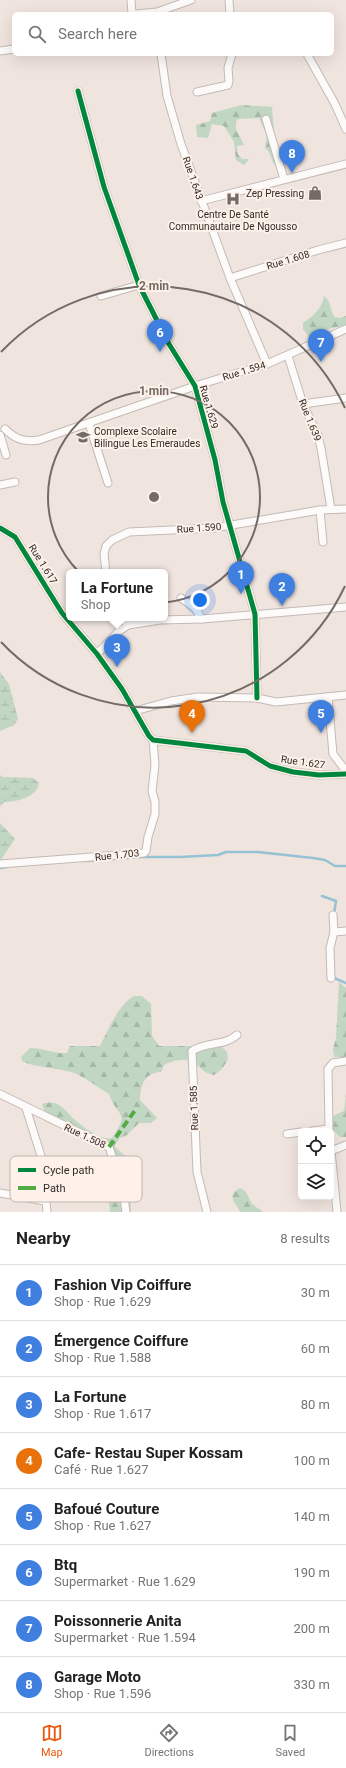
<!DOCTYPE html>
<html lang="en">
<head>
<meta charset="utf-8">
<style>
	body { margin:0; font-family:Roboto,sans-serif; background:#f2f2f2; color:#222 }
	.controls { position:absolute; right:12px; bottom:12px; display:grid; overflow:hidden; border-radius:6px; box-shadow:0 4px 16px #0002 }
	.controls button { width:36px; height:36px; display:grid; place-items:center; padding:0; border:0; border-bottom:1px solid #e0e0e0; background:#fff; color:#222; font:20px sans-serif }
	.you { position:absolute; left:200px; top:600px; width:14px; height:14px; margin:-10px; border:3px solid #fff; border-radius:50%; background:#1a73e8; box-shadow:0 0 0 6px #1a73e833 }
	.badge { display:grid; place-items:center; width:26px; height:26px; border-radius:50%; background:#ea580c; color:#fff; font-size:13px; font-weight:700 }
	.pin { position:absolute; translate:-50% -33px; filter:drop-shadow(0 1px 2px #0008) }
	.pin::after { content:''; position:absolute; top:21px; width:14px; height:12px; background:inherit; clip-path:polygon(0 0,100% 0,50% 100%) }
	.popup { position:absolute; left:66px; top:569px; width:102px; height:52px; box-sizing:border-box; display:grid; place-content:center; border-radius:6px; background:#fff; filter:drop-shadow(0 1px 3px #0005); font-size:13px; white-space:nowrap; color:#767676 }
	.popup b { font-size:15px; color:#222 }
	.popup::after { content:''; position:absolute; left:50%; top:100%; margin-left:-8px; border:8px solid transparent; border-top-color:#fff }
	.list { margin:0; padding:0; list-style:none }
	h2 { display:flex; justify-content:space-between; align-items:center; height:52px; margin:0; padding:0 16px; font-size:17px }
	h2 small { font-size:13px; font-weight:400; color:#767676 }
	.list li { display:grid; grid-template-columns:26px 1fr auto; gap:12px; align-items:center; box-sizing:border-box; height:56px; padding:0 16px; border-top:1px solid #e0e0e0 }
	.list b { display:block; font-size:15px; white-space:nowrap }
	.list p { margin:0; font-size:13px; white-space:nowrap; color:#767676 }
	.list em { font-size:13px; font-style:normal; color:#767676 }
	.icon { flex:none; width:22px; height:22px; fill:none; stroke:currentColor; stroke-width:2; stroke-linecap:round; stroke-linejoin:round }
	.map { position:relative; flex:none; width:346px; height:1212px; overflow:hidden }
	.search { position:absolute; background:#fff; box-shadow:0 4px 16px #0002; left:12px; right:12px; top:12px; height:44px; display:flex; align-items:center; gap:10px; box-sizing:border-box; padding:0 14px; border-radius:6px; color:#767676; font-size:15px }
	.sheet { height:500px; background:#fff }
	nav { display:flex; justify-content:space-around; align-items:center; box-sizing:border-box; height:56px; border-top:1px solid #e0e0e0; background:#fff; font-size:11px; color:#767676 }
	nav a { display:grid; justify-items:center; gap:2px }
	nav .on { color:#ea580c }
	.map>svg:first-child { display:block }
	.forest { fill:url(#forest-firs) }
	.wetland { fill:url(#wetland-marsh) }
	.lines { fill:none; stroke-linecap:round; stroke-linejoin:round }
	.stream { stroke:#96c2d5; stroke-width:2.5 }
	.street-casing { stroke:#c3bab5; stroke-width:9 }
	.street { stroke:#fdfbfa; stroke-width:7 }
	.quiet { stroke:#54ab44; stroke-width:4; stroke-dasharray:8 4; stroke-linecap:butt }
	.cycleway-casing { stroke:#fef1ea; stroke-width:8 }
	.cycleway { stroke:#00873e; stroke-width:5 }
	.ring { fill:none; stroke:#746b66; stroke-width:2 }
	.labels { text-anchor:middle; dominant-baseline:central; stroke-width:4; stroke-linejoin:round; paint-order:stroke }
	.street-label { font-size:10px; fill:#322a26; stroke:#fef1ea }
	.poi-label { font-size:10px; fill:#322a26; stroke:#fef1ea; text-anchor:end }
	.key { fill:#fef1ea; stroke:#c1b5af; stroke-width:1 }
	.key-label { font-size:11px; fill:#322a26 }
	.centre { fill:#746b66; stroke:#fef1ea; stroke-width:2 }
	.ring-label { font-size:12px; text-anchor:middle; font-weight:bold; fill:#746b66; stroke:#fef1ea; stroke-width:4; stroke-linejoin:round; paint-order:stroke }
</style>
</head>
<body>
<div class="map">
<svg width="346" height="1212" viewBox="0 0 346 1212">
	<defs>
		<pattern id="forest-firs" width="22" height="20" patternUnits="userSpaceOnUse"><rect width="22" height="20" fill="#c1d7c4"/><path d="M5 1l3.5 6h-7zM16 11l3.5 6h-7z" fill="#a6b9a8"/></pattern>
		<pattern id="wetland-marsh" width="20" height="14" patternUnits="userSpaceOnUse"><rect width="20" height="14" fill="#c1d7c4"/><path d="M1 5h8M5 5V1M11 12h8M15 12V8" fill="none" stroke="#a6b9a8"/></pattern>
	</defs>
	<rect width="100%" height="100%" fill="#f0e4de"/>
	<!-- forest -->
	<g class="forest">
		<path d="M 241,105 L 272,107 L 274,132 L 283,162 L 276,166 C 270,161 273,155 265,148 L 267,136 L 259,118 L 238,119 L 236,122 L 236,129 L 244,145 L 237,146 L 238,154 L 242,159 L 249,159 L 244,165 L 236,160 L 234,142 L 224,126 L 212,124 L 208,138 L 197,137 L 196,125 L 210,121 L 212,113 Z"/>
		<path d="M 324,296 L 328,300 L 334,317 L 340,318 L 346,316 L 346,326 L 331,328 L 315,336 L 309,337 L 303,329 L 303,323 C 313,316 322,309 324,296 Z"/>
		<path d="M 339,982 L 346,988 L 346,1057 L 334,1057 L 333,1049 L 336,1038 Z"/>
		<path d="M 134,996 L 142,996 L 151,1004 L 152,1036 L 159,1046 L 221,1046 L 227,1052 L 228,1060 L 221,1070 L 214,1075 C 202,1073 202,1067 192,1062 C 184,1058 171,1061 164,1065 L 161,1072 C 145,1072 140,1086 140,1100 L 157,1118 L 151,1123 L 139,1123 L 127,1135 L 120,1138 L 114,1146 L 132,1162 L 129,1174 L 131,1212 L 110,1212 L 109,1202 C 93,1195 98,1193 96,1179 C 96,1175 94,1170 93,1166 L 101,1168 L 107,1166 L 109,1163 L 109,1150 L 100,1143 L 48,1122 L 42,1104 C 45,1103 51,1102 54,1103 C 63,1105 69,1115 76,1121 C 83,1127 102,1141 112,1138 C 131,1110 117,1118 109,1094 C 97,1087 84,1076 71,1072 C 57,1068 33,1067 22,1061 L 21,1057 L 30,1048 C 43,1048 54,1054 67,1053 L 70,1046 L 100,1046 C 109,1029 117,1006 134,996 Z"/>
		<path d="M 346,1094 L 346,1137 L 340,1137 L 332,1129 L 330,1121 L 333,1116 L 344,1111 Z"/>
		<path d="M 240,1188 C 251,1193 247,1201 255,1206 C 258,1209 260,1208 263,1212 L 240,1212 C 236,1202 225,1196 240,1188 Z"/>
	</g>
	<!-- wetland -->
	<g class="wetland">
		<path d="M 0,672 L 9,684 L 18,719 L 14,725 L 0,731 Z"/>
		<path d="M 0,775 L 3,777 L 33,778 L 39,783 C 38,797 16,802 4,802 L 0,807 Z"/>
		<path d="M 0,823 L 15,839 L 0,861 Z"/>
	</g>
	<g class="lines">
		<!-- stream -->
		<g class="stream">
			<path d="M 87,861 L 142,857 L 180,857 L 218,855 L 226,852 L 258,852 L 313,858 L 325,860 L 335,866 L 346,866"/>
			<path d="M 0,868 L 7,867"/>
			<path d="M 322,896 L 336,901 L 334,914"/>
			<path d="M 332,977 L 346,983"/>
		</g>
		<defs>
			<g id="street">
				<path d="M 131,0 L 132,14"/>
				<path d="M 229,0 L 230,14"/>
				<path d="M 136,14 L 157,12 L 191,0"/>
				<path d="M 0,51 L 14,49"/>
				<path d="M 161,54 L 167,96 L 181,144 L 230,278 L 267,364"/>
				<path d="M 307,54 L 335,104 L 346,129"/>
				<path d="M 78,91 L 104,187 L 139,285 L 169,344 L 195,386 L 215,460 L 223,502 L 255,614 L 257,698"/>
				<path d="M 197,92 L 228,85 L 229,81 L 228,68 L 232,54"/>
				<path d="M 266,119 L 284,179"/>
				<path d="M 201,201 L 346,164"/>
				<path d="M 230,278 L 318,250 L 346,243"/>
				<path d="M 101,296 L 139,285"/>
				<path d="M 288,356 L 303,404 L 318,436 L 321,448 L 331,509"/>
				<path d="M 303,404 L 346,398"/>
				<path d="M 89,424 L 108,483"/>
				<path d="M 5,429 C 16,440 25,442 39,440 L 195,386 L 267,364 L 346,329"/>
				<path d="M 0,435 L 6,455"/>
				<path d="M 0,485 L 15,482"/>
				<path d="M 320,510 L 323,542"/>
				<path d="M 0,528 L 15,537 L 62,613 L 97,654 L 122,689 L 149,736 L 153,740 L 246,751 L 270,766 L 293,772 L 319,775 L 346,774"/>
				<path d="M 106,572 L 104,554 L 106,546 L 112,540 L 129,532 L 214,528 L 320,510 L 346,509"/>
				<path d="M 181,598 L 195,608 L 202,619"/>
				<path d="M 123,618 L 128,625"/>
				<path d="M 97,654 L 118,632 L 128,625 L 160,620 L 202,619 L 346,607"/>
				<path d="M 328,697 L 333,754 L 346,771"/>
				<path d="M 135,711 L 171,701 L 198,697 L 257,698 L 276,702 L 346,695"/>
				<path d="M 0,864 L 144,853 L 146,851 L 148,837 L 155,814 L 155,802 L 152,791 L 155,765 L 153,740"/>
				<path d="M 334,932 L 346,931"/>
				<path d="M 331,978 L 330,948 L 334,932 L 333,915"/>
				<path d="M 0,1094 L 109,1147 L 123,1190 L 126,1212"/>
				<path d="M 26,1108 L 42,1159 L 47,1212"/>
				<path d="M 312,1131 L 328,1129"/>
				<path d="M 329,1131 L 328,1069 L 333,1063 L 346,1061"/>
				<path d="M 287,1134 L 301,1132"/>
				<path d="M 0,1193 L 45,1201"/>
				<path d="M 207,1212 L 197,1172 L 192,1051 C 206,1041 223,1047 237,1035"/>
				<path d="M 337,1212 L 331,1151 L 346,1145"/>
			</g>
		</defs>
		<!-- street casing -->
		<use href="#street" class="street-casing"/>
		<!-- street -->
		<use href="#street" class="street"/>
		<!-- quiet -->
		<path class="quiet" d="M 109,1147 L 136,1109"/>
		<defs>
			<g id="cycleway">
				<path d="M 78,91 L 104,187 L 139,285 L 169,344 L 195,386 L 215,460 L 223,502 L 255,614 L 257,698"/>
				<path d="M 0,528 L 15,537 L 62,613 L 97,654 L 122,689 L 149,736 L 153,740 L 246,751 L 270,766 L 293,772 L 319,775 L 346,774"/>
			</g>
		</defs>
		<!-- cycleway casing -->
		<use href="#cycleway" class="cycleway-casing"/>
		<!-- cycleway -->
		<use href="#cycleway" class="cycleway"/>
	</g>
	<!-- distance rings -->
	<g class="ring">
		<circle cx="154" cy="497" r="106"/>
		<path d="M345 586A211 211 0 0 1 1 642M1 352A211 211 0 0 1 345 408"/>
	</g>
	<!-- icons -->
	<defs>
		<symbol id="shop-bare" viewBox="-9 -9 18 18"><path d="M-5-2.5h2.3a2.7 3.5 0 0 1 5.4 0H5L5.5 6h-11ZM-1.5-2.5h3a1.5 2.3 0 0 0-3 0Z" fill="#746b66" stroke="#fef1ea" stroke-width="2.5" paint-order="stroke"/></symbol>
		<symbol id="hospital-bare" viewBox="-9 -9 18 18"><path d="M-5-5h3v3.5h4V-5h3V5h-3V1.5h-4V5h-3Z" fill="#746b66" stroke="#fef1ea" stroke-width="2.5" paint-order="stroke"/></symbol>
		<symbol id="school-bare" viewBox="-9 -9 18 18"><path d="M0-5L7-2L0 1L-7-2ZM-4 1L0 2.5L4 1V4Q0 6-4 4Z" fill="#746b66" stroke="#fef1ea" stroke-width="2.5" paint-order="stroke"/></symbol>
	</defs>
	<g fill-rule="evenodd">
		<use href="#shop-bare" x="305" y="183" width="20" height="20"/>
		<use href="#hospital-bare" x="223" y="189" width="20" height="20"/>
		<use href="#school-bare" x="73" y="427" width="20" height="20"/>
	</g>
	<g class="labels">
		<!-- street labels -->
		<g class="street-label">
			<text transform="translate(193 178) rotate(71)">Rue 1.643</text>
			<text transform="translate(288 260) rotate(-17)">Rue 1.608</text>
			<text transform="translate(244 371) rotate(-17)">Rue 1.594</text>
			<text transform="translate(209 407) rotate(74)">Rue 1.629</text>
			<text transform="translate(310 420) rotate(68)">Rue 1.639</text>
			<text transform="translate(199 528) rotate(-4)">Rue 1.590</text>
			<text transform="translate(43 564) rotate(58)">Rue 1.617</text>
			<text transform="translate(303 762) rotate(8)">Rue 1.627</text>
			<text transform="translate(117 855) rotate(-6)">Rue 1.703</text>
			<text transform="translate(194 1108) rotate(-92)">Rue 1.585</text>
			<text transform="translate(85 1136) rotate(25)">Rue 1.508</text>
		</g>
		<!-- poi labels -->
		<g class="poi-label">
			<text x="304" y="193">Zep Pressing</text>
			<text x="233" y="214" text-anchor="middle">Centre De Santé<tspan x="233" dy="12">Communautaire De Ngousso</tspan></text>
			<text x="94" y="431" text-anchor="start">Complexe Scolaire<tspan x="94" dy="12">Bilingue Les Emeraudes</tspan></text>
		</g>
	</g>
	<!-- legend -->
	<rect x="10" y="1156" width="132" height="46" rx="6" class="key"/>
	<rect x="18" y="1168" width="18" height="4" fill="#00873e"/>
	<rect x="18" y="1186" width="18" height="4" fill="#54ab44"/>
	<g class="key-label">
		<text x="43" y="1174">Cycle path</text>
		<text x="43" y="1192">Path</text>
	</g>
	<circle cx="154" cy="497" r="6" class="centre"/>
	<g class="ring-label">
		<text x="154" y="290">2 min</text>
		<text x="154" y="395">1 min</text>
	</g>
</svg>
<div class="controls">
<button><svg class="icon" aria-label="locate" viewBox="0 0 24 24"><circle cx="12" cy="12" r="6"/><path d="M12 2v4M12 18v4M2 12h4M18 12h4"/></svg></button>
<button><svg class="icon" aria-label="layers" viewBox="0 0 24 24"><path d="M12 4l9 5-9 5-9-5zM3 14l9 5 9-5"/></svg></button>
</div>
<div class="you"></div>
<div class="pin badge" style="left:241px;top:594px;background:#3f7fe0">1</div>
<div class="pin badge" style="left:282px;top:606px;background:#3f7fe0">2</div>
<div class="pin badge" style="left:117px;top:667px;background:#3f7fe0">3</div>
<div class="popup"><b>La Fortune</b>Shop</div>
<div class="pin badge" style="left:192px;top:733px;background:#e8710a">4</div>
<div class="pin badge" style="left:321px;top:733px;background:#3f7fe0">5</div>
<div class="pin badge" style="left:160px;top:352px;background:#3f7fe0">6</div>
<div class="pin badge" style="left:321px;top:362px;background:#3f7fe0">7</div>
<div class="pin badge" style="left:292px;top:173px;background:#3f7fe0">8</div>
<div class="search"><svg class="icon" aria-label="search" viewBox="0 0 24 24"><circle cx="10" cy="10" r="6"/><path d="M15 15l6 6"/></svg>Search here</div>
</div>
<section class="sheet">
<h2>Nearby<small>8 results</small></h2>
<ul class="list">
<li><span class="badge" style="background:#3f7fe0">1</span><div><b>Fashion Vip Coiffure</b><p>Shop · Rue 1.629</p></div><em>30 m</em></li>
<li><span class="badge" style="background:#3f7fe0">2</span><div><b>Émergence Coiffure</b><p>Shop · Rue 1.588</p></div><em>60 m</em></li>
<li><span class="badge" style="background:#3f7fe0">3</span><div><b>La Fortune</b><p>Shop · Rue 1.617</p></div><em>80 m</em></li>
<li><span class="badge" style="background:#e8710a">4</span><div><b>Cafe- Restau Super Kossam</b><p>Café · Rue 1.627</p></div><em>100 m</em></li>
<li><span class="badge" style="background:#3f7fe0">5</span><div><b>Bafoué Couture</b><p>Shop · Rue 1.627</p></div><em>140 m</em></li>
<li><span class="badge" style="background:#3f7fe0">6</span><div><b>Btq</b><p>Supermarket · Rue 1.629</p></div><em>190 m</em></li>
<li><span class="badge" style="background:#3f7fe0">7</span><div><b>Poissonnerie Anita</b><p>Supermarket · Rue 1.594</p></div><em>200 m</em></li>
<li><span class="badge" style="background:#3f7fe0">8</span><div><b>Garage Moto</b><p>Shop · Rue 1.596</p></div><em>330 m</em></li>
</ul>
</section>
<nav>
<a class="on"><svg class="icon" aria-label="map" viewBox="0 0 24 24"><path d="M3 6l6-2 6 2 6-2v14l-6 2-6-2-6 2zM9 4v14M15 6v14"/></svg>Map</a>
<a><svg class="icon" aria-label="directions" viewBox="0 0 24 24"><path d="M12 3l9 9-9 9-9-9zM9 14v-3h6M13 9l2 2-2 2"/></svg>Directions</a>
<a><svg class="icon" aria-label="saved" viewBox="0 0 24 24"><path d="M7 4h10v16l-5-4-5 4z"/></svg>Saved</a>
</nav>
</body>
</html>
